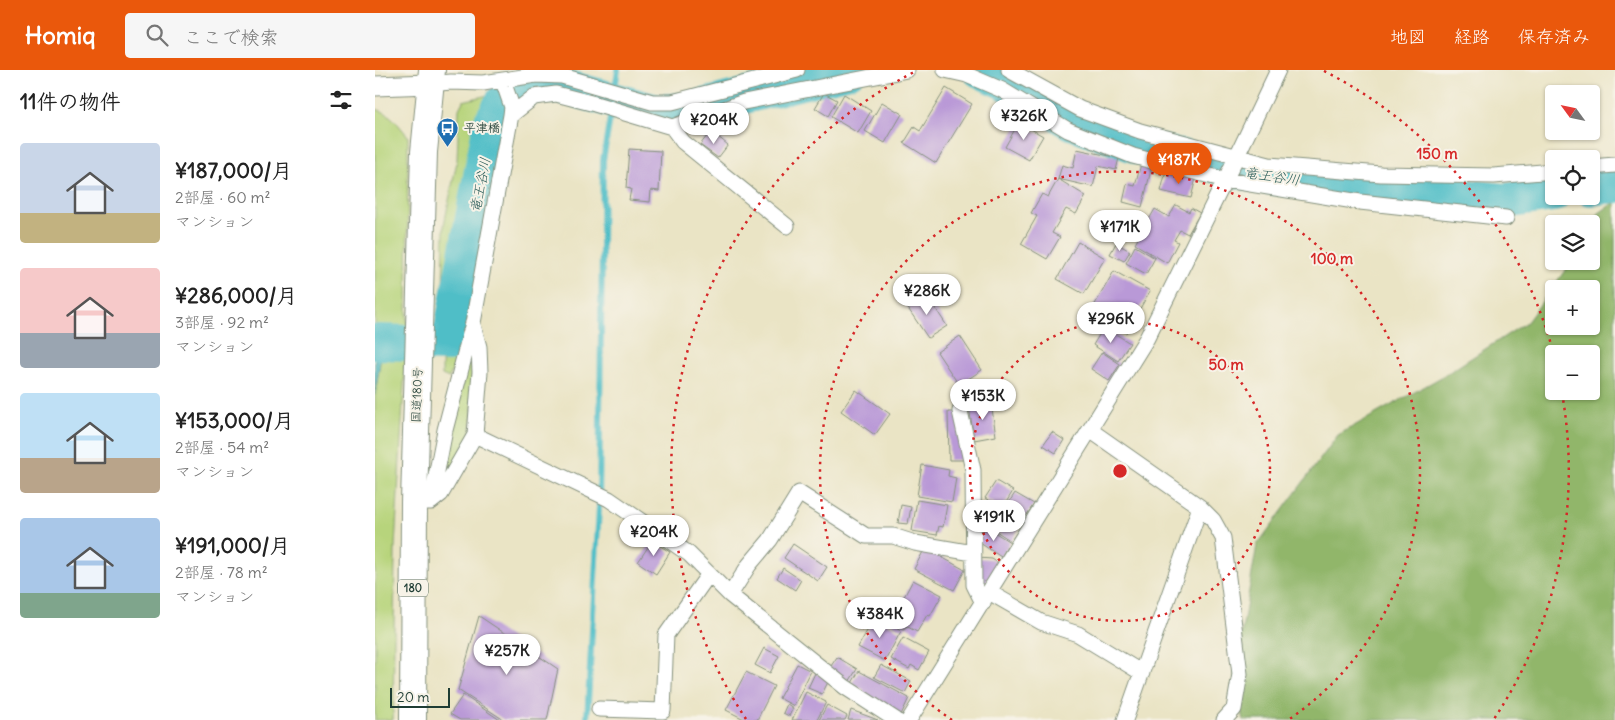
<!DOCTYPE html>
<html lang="ja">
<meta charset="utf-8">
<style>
body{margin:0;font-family:Delius,"Klee One",sans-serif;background:#f6f6f6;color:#222;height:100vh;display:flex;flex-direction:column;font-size:19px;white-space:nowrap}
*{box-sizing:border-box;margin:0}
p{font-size:16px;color:#767676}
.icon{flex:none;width:28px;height:28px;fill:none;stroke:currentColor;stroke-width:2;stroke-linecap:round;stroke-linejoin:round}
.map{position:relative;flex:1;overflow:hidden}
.panel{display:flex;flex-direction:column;background:#fff;width:375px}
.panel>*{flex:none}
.needle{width:32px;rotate:303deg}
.tools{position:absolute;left:1170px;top:15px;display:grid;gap:10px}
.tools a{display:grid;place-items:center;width:55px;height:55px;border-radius:5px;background:#fff;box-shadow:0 1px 4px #0004;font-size:25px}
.scale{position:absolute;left:15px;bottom:12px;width:60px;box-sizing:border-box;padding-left:5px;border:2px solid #1f3d34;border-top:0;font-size:14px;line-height:18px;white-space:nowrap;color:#1f3d34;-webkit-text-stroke:4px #f7f3e8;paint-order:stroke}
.price{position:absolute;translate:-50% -42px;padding:0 11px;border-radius:18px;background:#fff;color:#222;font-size:16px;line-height:32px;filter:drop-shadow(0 1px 2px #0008)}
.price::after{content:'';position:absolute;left:50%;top:30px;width:15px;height:11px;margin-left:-8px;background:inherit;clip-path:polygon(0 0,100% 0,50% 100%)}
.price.current{background:#ea580c;color:#fff}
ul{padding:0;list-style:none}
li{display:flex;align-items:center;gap:15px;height:125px;padding:0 20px}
li span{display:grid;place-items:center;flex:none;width:140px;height:100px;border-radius:5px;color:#555}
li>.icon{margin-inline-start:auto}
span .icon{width:60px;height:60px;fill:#fffc;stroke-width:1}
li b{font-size:21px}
h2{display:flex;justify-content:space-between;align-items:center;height:60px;padding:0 20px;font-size:21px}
header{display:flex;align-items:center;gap:30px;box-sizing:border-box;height:70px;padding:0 25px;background:#ea580c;color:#fff}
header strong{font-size:24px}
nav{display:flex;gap:28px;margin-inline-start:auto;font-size:18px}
.search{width:350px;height:45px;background:#f6f6f6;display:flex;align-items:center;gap:12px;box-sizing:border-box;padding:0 18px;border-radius:5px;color:#767676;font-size:19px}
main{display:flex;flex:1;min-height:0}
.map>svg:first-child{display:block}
</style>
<header>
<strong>Homiq</strong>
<div class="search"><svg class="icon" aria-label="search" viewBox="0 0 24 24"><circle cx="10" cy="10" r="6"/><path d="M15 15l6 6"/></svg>ここで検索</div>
<nav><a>地図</a><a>経路</a><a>保存済み</a></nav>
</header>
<main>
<section class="panel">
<h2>11件の物件<svg class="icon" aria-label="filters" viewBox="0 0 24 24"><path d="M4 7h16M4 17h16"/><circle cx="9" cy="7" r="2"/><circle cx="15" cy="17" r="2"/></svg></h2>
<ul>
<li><span style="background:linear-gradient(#c9d6e8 70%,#c2b280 0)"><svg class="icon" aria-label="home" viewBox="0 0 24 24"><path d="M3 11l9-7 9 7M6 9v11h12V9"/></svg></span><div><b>¥187,000/月</b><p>2部屋 · 60 m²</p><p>マンション</p></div></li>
<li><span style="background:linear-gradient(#f6c9c9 65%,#9aa5b1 0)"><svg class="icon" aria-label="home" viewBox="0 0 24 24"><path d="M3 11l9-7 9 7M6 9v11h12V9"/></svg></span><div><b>¥286,000/月</b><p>3部屋 · 92 m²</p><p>マンション</p></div></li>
<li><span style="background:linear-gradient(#bfe0f5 65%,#b9a48a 0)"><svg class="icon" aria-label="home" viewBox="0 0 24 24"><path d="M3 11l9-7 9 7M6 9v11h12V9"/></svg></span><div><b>¥153,000/月</b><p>2部屋 · 54 m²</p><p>マンション</p></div></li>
<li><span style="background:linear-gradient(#a9c7e8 75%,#7fa58c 0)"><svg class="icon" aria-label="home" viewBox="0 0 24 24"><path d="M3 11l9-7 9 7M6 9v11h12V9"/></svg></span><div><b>¥191,000/月</b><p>2部屋 · 78 m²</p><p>マンション</p></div></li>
</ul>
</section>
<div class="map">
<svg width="1240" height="650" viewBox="0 0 1240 650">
<rect width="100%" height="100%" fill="#f7f3e8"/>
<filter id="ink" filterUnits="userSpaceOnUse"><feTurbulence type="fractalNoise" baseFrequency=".02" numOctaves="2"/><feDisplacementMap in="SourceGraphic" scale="10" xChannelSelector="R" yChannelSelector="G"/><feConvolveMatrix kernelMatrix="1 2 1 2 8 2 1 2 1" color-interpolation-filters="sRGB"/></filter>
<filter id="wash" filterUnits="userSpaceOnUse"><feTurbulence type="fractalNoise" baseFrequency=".0096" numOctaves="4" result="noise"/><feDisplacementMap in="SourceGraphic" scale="20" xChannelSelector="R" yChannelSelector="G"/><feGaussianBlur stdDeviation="1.12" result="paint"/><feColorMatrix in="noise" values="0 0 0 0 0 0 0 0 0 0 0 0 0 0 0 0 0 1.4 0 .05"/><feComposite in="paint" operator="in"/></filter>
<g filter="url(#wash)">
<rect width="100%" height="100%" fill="#eae4c5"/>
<path fill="#b7d47b" stroke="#6b8858" d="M126,22L131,38L95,253L74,308L67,305L69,155L82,91L84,39L88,31Z
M0,39C16,42 23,55 33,66L32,264L0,260Z
M95,277L98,319L96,364L64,421Z
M7,278L31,279L20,476L18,650H0V325Z"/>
<path fill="#91b66b" stroke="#587a50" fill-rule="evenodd" d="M1240,132V650H868L859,606L882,475L963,365L1070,305L1152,252L1197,191H1216V157L1224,143ZM1179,219H1216V256H1179ZM1179,284H1216V321H1179Z"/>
<path fill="#50bec7" stroke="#387e7e" d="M0,260L32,264L31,279H7L0,325Z"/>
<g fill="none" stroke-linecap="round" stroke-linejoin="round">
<path stroke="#50bec7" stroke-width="6" d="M212,650L224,437L228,90L243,0"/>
<path stroke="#50bec7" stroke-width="36" d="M605,0L632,13L697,52L765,77L885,106L1129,131L1179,124
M1216,118L1240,115
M0,272L74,274L116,53L129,30L160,15L190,17L282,42L313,40L474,0"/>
</g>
<g id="blocks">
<path fill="#b999d7" d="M571,18L597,34L561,93L529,73L539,57L545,61Z
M449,23L462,30L453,46L440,38Z
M469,24L496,41L483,63L456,47Z
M507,32L527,44L510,73L490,61Z
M644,52L668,66L654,90L630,77Z
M336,61L353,75L343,88L325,75Z
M254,79L286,81L284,121L276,120L275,132L254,130L256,119L251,118Z
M702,79L744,88L741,100L723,96L718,117L683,109L687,95L698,98Z
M766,94L777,96L767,137L748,132L752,114L760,116Z
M791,101L821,108L816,128L786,121Z
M683,109L711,126L701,144L691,139L677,163L685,167L672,189L646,174L662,146L656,143L667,124L673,127Z
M801,135L814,142L816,138L825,143L813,164L805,160L799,170L803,172L792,193L760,174L780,139L794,147Z
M703,172L730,188L709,224L682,209Z
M741,173L755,181L749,191L735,184Z
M760,176L780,188L771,204L751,193Z
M739,201L775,221L751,263L715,243Z
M551,224L572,256L553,268L532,237Z
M729,257L755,273L743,291L718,275Z
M585,266L607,300L584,315L562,282Z
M727,282L745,294L734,311L716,299Z
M481,320L515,344L500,365L466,341Z
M616,332L621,366L599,370L594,336Z
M573,342H582L588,390H574Z
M677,362L689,370L681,383L668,375Z
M547,395L574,400L573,406L581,408L577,432L542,426Z
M621,411L638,421L627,439L610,428Z
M640,423L659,434L647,452L629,440Z
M542,430L572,435L568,457L564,456L562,465L537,461Z
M613,432L647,454L636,471L606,451L609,446L605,444Z
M526,435L536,437L533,454L523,453Z
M611,457L635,472L626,487L602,471Z
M277,471L295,482L281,504L263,492Z
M418,474L452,497L443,511L409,488Z
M550,478L590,500L579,520L539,499Z
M603,488L617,489L623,493L611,513L604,508Z
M408,498L426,510L420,520L402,508Z
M538,510L567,525L555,546L552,545L542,562L531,556L529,560L504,547L513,530L524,536Z
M104,546L183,599L172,650H129L83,620Z
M500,547L526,561L510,591L483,577Z
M528,568L554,582L544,600L536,595L534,599L516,589Z
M389,578L404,586L395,603L380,595Z
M462,587L482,599L474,612L454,599Z
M422,594L436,601L419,636L404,628Z
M506,595L536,611L530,623L499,607Z
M484,601L534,628L525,647L486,626L489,620L477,613Z
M371,602L399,616L382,650H371L351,640Z
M440,603L454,610L447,624L433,618Z
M431,622L451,632L442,650H417Z
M88,625L125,650H85L75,644Z
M412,634L418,638L414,646L408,643Z
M452,635L472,646L470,650H444Z
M476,640L503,650H473Z"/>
</g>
</g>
<g filter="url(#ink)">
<use href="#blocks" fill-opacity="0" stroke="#84907c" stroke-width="1"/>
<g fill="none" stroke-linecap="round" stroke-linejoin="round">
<defs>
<path id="minor" d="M570,0L592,5L627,20L693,60L758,86L851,110L985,132L1131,148
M634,0L705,39L765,61L894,95L1006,104L1119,106L1179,101
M55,14L76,12L108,13L161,5L187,6L277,32H297L422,0
M136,45L159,27L181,24L220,34L297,57L369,32L532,0
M297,57L308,72L412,156
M1216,97L1240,95
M585,341L598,400L599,515L608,533
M715,360L825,437L838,450L848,468L865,604L859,639L849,650
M100,365L234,429L314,484L355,525L470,617L521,650
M39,432H56L70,360L98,253L136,45L137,37L128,11
M56,432L66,424L100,365L105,302L104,277L98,255
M614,522L666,552L703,564L767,603
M355,525L374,495L395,470L424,423L491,466H518L540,473L598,483
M224,639L288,641L291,565L334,504
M534,650L772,268L859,92L903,0
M750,650L825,437"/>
<path id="tertiary" d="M0,16L55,14"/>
<path id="trunk" d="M38,650L39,432L49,82L57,0"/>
</defs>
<use href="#minor" stroke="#84907c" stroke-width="17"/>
<use href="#tertiary" stroke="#84907c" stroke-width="21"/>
<use href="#trunk" stroke="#84907c" stroke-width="28"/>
<use href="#minor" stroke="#fff" stroke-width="15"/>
<use href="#tertiary" stroke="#fff" stroke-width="19"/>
<use href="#trunk" stroke="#fff" stroke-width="26"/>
</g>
</g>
<g fill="none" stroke="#d62828" stroke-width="2.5" stroke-dasharray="2.5 5">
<circle cx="745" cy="401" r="150"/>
<path d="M577 650A300 300 0 1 1 913 650"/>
<path d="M371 649A449 449 0 0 1 541 1M949 1A449 449 0 0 1 1179 285M1187 323A449 449 0 0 1 1119 649"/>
</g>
<defs>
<symbol id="bus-pin" viewBox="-11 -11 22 30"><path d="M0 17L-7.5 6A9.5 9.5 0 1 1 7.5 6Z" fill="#1f6fb2" stroke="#f7f3e8"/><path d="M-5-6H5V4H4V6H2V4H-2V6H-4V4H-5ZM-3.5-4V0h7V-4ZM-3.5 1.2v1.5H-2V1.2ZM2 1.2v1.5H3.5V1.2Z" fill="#fff"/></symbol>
</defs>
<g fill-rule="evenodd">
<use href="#bus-pin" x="60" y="46" width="25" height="34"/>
</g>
<g text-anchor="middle" stroke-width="4" stroke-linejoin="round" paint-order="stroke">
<rect fill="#f7f3e8" stroke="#60746a" stroke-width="1" x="23" y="509.5" width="30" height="17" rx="4"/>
<g font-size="11" font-weight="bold" fill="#1f3d34">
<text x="38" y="522">180</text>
</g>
<g font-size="12" font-weight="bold" fill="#1f3d34" stroke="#f7f3e8" text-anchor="start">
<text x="89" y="62">平津橋</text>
</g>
<g font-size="12" fill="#1f3d34" stroke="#f7f3e8">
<text transform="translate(42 325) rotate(-88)" y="4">国道180号</text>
</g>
<g font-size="14" font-style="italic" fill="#2b5d59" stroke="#f7f3e8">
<text transform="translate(897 106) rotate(8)" y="5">竜王谷川</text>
<text transform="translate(105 115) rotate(-79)" y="5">竜王谷川</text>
</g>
</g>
<circle cx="745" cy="401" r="8" fill="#d62828" stroke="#f7f3e8" stroke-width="2.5"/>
<g font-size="15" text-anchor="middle" font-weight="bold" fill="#d62828" stroke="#f7f3e8" stroke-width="4" stroke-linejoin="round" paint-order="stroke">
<text x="1062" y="89">150 m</text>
<text x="957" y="194">100 m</text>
<text x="851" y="300">50 m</text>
</g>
</svg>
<div class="tools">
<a><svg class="needle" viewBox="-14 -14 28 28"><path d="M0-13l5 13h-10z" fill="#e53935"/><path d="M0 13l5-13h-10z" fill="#767676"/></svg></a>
<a><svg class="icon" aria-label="locate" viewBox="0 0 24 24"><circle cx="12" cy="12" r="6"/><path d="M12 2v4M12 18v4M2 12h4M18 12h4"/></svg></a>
<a><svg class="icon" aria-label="layers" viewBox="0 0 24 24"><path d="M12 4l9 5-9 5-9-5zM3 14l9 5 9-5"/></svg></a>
<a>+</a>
<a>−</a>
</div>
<div class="scale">20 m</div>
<b class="price" style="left:649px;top:71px">¥326K</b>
<b class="price" style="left:339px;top:75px">¥204K</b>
<b class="price current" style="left:804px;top:115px">¥187K</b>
<b class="price" style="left:745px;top:182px">¥171K</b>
<b class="price" style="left:552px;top:246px">¥286K</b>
<b class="price" style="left:736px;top:274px">¥296K</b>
<b class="price" style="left:608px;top:351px">¥153K</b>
<b class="price" style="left:619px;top:472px">¥191K</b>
<b class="price" style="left:279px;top:487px">¥204K</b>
<b class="price" style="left:505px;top:569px">¥384K</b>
<b class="price" style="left:132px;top:606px">¥257K</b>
</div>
</main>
